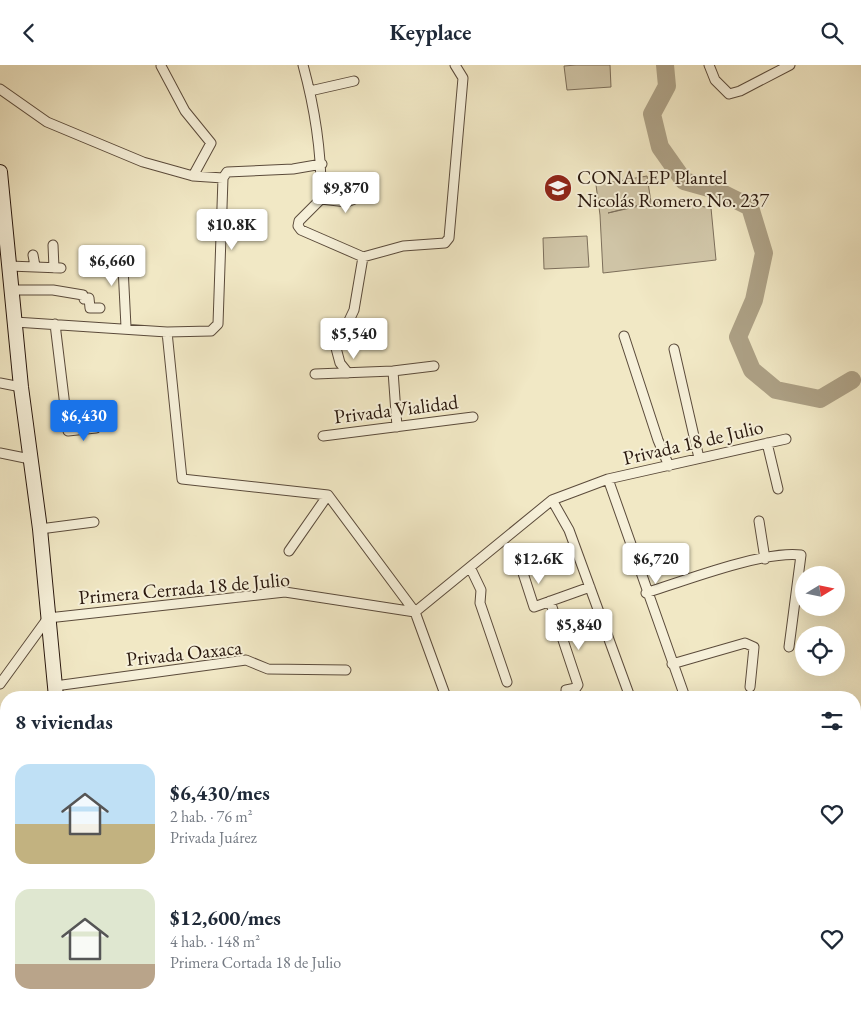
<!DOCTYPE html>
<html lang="es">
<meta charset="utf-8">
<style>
body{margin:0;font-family:"EB Garamond",serif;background:#f6f6f7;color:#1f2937;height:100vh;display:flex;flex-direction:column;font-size:19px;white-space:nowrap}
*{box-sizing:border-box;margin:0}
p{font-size:16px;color:#747a83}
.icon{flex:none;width:28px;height:28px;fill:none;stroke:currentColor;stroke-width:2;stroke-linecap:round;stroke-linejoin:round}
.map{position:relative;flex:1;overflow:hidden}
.drawer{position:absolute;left:0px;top:626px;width:861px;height:321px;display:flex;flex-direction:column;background:#fff;border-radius:20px 20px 0 0;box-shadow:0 5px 20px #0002}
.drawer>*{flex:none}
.needle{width:32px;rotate:80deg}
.buttons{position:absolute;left:795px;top:501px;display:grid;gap:10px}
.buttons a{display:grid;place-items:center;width:50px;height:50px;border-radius:50%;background:#fff;box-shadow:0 5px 20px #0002;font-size:25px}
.price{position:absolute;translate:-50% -42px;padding:0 11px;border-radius:5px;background:#fff;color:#222;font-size:16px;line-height:32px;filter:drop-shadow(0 1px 2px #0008)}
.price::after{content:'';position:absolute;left:50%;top:30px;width:15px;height:11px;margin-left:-8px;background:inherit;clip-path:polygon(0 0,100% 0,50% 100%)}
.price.active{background:#1a73e8;color:#fff}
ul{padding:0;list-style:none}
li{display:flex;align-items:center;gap:15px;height:125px;padding:0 15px}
li span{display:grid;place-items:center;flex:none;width:140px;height:100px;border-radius:15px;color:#555}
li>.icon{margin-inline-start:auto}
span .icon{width:60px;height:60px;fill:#fffc;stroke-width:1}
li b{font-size:21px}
h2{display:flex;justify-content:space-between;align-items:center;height:60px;padding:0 15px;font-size:21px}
header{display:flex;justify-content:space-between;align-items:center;height:65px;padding:0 15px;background:#fff;font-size:22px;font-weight:700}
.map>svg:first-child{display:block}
</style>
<header><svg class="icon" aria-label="back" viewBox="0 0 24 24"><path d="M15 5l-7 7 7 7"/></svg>Keyplace<svg class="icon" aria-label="search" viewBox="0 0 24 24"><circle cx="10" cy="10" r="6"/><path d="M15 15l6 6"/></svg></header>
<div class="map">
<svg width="861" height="947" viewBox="0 0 861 947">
<rect width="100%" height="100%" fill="#f1e8c5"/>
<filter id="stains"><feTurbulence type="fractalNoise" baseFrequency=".004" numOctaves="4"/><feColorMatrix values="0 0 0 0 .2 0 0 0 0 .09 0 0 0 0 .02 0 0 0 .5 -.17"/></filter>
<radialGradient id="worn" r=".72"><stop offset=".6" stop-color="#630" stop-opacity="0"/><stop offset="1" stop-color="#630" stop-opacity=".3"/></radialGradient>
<path fill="#cfc4a6" stroke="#7c6e5a" d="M576,0H610L611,22L567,25L564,1Z
M647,111L651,137L608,148L666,135L711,143L716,195L603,208L600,150L596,120Z
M587,171L589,202L544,204L543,173Z"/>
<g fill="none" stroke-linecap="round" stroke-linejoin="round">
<path stroke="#ada186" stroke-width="18" d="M665,0L667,21L652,49L660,82L684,116L716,125L750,142L764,188L754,235L738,272L752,305L776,325L820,334L852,315"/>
<defs>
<path id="minor" d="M303,0C315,44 322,88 321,134L299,156L298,161L301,165L363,192L403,181L445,178L449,173L463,13L455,0
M709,0L715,15L729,29L740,26L790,0
M161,1L185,46L211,78L193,111
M0,24L47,57L143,97L193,111L223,113L227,107L293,104L322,99
M310,26L354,16
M321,134L347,137L367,129
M53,180L54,203
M33,190L35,201
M9,201L61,203
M12,225H53L83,230L84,234L89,233L90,243H100
M15,257L167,267L211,266L218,259L223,113
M55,259L68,366L96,363
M126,262L123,202L131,194
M167,267L182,414L328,430L415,547L446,632
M624,271L658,375L669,401
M674,284L699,393
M393,306L397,362
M348,308L340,298L336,283L354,245L363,192
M315,309L393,306L434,301
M0,318L21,322
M323,371L473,352
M767,378L778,424
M0,388L30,394
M608,414L685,632
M552,435L569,465L630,632
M759,456L765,494
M40,464L94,457
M289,486L328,430
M470,502L481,525L480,538L507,617
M522,505L534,542L590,522
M646,528C683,516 765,485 801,490L789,582
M550,536L578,620L576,623L566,625V632
M672,599L745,578L754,582L750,622
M0,619L48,553L285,527L415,547L552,435L608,414L786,374
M55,621L246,595L268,604L346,605
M855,694L861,693
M0,747L6,788
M0,821H6
M855,897L861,898
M455,941V943"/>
<path id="tertiary" d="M0,888H6
M38,947L47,941"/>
<path id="secondary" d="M0,107L21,322L40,464L56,632
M91,941V947"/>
</defs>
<use href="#minor" stroke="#5b4b3b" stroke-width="11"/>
<use href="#tertiary" stroke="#5b4b3b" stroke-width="14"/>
<use href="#secondary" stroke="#29170d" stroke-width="16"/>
<use href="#minor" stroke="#f6f0d9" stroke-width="9"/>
<use href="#tertiary" stroke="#f6f0d9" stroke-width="11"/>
<use href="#secondary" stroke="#f6f0d9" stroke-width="14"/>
</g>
<defs>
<symbol id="school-disc" viewBox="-11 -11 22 22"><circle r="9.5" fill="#8f2418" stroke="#f6f0d9"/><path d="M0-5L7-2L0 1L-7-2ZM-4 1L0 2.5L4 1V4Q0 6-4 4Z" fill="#fff"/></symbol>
</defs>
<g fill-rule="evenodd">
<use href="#school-disc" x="542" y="107" width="32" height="32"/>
</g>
<g text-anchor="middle" stroke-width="4" stroke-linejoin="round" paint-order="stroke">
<g font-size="20" fill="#29170d" stroke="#f6f0d9" text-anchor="start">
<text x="577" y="119">CONALEP Plantel<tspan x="577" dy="23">Nicolás Romero No. 237</tspan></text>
</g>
<g font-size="20" fill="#29170d" stroke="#f6f0d9">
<text transform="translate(396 344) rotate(-7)" y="7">Privada Vialidad</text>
<text transform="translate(693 377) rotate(-13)" y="7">Privada 18 de Julio</text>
<text transform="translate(184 523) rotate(-5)" y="7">Primera Cerrada 18 de Julio</text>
<text transform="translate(184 588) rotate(-6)" y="7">Privada Oaxaca</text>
</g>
</g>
<rect width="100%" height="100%" filter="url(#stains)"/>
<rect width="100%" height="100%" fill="url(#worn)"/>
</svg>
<div class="buttons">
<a><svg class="needle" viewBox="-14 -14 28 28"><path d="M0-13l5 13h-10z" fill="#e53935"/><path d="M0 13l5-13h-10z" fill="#747a83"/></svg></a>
<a><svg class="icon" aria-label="locate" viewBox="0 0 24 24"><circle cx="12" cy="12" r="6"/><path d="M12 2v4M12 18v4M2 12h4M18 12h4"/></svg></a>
</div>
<b class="price" style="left:346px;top:149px">$9,870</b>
<b class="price" style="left:232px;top:186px">$10.8K</b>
<b class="price" style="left:112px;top:222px">$6,660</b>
<b class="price" style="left:354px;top:295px">$5,540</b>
<b class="price active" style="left:84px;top:377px">$6,430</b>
<b class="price" style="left:539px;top:520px">$12.6K</b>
<b class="price" style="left:656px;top:520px">$6,720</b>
<b class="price" style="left:579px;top:586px">$5,840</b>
<section class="drawer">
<h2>8 viviendas<svg class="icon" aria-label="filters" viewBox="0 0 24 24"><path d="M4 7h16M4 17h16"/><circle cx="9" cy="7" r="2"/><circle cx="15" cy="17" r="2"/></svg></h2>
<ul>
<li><span style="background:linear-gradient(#bfe0f5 60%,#c2b280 0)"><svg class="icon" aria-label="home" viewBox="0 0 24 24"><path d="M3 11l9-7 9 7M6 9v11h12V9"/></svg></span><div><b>$6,430/mes</b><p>2 hab. · 76 m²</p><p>Privada Juárez</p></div><svg class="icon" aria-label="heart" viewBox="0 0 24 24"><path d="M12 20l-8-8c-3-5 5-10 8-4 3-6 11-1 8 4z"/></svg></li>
<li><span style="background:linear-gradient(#dfe7d0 75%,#b9a48a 0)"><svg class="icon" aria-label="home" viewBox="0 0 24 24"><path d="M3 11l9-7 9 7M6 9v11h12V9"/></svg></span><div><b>$12,600/mes</b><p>4 hab. · 148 m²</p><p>Primera Cortada 18 de Julio</p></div><svg class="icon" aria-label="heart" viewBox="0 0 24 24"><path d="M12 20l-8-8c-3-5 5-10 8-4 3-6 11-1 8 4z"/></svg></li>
</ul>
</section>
</div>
